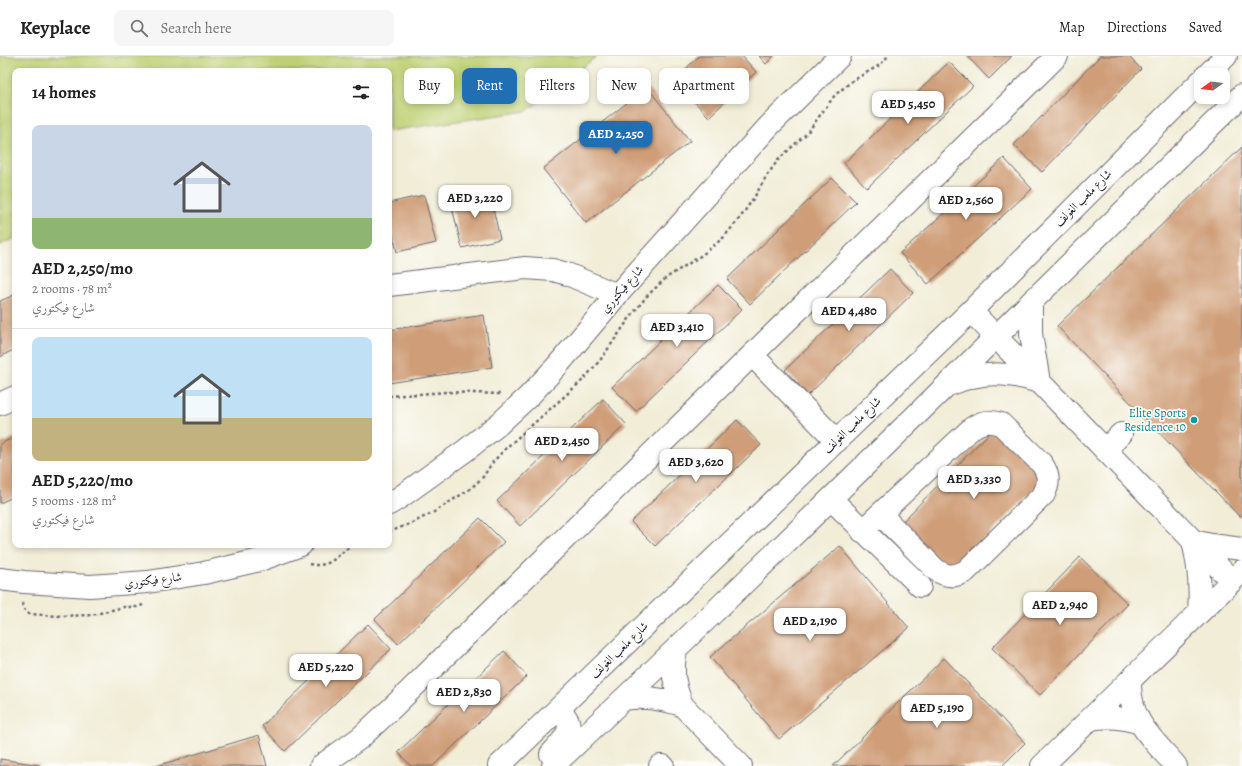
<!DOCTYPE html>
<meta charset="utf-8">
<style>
body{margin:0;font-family:Alegreya,Amiri,serif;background:#f6f6f6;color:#222;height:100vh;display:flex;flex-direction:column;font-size:15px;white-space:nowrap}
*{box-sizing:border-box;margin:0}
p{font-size:13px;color:#767676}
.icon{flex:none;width:22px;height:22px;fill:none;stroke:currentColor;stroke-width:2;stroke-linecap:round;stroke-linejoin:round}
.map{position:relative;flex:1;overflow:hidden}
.details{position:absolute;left:12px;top:12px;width:380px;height:480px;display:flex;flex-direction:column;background:#fff;border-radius:8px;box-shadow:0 2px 6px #0003}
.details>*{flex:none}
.hud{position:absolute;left:404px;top:12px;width:380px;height:36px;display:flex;gap:8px}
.needle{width:26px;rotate:255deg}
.fabs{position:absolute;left:1194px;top:12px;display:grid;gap:8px}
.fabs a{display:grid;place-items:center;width:36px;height:36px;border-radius:8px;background:#fff;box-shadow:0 2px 6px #0003;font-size:20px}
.price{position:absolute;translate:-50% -34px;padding:0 9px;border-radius:8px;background:#fff;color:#222;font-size:13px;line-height:26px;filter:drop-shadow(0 1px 2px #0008)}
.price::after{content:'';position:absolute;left:50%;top:24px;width:12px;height:9px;margin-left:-6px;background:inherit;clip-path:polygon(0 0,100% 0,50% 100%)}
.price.active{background:#1f6fb2;color:#fff}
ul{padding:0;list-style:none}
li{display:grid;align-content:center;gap:8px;height:212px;padding:0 20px}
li+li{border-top:1px solid #e0e0e0}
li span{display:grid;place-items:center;height:124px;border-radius:8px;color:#555}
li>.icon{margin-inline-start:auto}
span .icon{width:72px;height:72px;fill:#fffc;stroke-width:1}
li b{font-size:17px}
h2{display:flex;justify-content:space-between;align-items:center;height:48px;padding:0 20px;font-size:17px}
.pill{padding:0 14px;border-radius:8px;background:#fff;box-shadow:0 2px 6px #0003;font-size:14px;line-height:36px}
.pill.active{background:#1f6fb2;color:#fff}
header{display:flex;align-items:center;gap:24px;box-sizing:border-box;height:56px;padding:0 20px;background:#fff;border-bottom:1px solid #e0e0e0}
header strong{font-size:19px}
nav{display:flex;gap:22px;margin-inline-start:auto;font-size:14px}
.search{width:280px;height:36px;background:#f6f6f6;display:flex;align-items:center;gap:10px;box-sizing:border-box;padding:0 14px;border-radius:8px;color:#767676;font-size:15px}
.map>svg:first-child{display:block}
</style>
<header>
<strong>Keyplace</strong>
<div class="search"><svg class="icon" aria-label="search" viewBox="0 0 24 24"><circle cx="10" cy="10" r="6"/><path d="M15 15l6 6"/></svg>Search here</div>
<nav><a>Map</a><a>Directions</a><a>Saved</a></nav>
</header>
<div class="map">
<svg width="1242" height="710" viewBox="0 0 1242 710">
<rect width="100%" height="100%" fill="#fdfcf7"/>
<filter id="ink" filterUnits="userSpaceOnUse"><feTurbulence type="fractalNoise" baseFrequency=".025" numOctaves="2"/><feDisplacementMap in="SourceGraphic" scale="8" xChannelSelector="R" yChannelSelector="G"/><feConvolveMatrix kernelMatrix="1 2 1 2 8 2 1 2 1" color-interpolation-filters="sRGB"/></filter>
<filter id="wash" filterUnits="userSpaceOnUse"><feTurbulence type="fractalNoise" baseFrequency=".012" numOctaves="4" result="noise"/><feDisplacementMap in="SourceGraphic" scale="16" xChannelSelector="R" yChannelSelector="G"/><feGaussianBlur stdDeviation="0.9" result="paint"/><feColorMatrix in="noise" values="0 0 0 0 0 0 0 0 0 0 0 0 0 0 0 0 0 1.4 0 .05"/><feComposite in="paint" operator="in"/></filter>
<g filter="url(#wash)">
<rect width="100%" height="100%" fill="#f1edd7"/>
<path fill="#bed073" stroke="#707957" d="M0,0H597L527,55L389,75V15H15V182L0,189Z"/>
<g id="blocks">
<path fill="#cf9e78" d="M699,0H742L756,16L709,61L674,24Z
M759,0H774L766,8Z
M967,0H1012L989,23Z
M1100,0H1128L1141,13L1042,116L1014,89Z
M949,6L973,30L867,132L844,107Z
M647,31L690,85L586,167L543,113Z
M1242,91V459L1240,461L1057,270Z
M1004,102L1032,133L928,228L900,197Z
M832,122L856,146L750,248L727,223Z
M489,134L500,183L462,192L450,143Z
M424,139L436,187L397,196L389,162V147Z
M890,213L913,237L808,339L785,314Z
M718,229L742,253L636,355L612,331Z
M14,239L15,242V293L0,301V245Z
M484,259L492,311L389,327V274Z
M603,343L626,368L520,470L497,445Z
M737,364L761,389L655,490L631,466Z
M996,370L1047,420L952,517L901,467Z
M15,381V440L0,447V388Z
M480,462L504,486L398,588L375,563Z
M840,490L909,572L779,683L710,601Z
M1080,501L1128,548L1040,639L992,592Z
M368,568L391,593L285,695L262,670Z
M504,595L527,620L433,710H411L398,696Z
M944,602L1025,687L1002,710H833Z
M259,679L267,710H156Z
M0,703L40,709V710H0Z"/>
</g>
</g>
<g filter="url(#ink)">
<use href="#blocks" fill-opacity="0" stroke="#6a6972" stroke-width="1"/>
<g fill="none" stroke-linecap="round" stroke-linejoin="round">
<defs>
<path id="minor" d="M1207,19L1226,0
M389,229L525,212L553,214L567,218L617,239
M1031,246V278L1039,326
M971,255L1232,525
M752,299L837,385
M951,328C982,315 1008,316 1039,326
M0,348L15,341
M1105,394L1121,378
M831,443L920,530
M389,448L399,442L466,394L499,368L529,340L557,310L617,239L769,70L840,0
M862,475L972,372C982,365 990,364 1001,368L1041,407C1049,417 1050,426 1044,438L966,515C955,521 947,521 936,514L880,458
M0,523L24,526L90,530L148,526L204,517L260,504L301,489
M1199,556C1201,531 1199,509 1193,485L1211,489L1242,493
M676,593L674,607V621L677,635L682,649L741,710
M1130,624C1129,665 1151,681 1176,710
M624,643C645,640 662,643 682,649
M1091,663C1108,660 1123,661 1140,667
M551,698C565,683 579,670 558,653
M321,710L360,682L393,651L1057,0
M499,710L971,255L1201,25
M553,710C786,490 1013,263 1242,39
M660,710H663
M1042,710L1242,515"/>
</defs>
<use href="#minor" stroke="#6a6972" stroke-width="24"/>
<path stroke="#6a6972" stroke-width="2.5" stroke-dasharray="3 3" stroke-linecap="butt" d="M389,340L447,336L500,338
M389,476L412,467L434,456L470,433L483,421L492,407L506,392L584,323L601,303L631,260L647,240L666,222L702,199L723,182L740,162L755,140L766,121L778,104L807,77L835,39L852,25L880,9L888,0
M309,508C330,513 337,499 352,489
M22,547C23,553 25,555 29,558L60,560L92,559L124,551H137L143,549"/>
<use href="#minor" stroke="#fff" stroke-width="22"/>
</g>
</g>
<circle fill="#0f9aa8" stroke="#fdfcf7" stroke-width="1.5" cx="1194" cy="364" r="4"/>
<g text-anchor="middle" stroke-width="3.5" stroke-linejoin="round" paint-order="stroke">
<g font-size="12" fill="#22223b" stroke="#fdfcf7">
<text transform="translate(1083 142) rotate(-45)" y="4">شارع ملعب الغولف</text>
<text transform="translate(622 233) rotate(-49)" y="4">شارع فيكتوري</text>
<text transform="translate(852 369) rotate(-44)" y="4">شارع ملعب الغولف</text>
<text transform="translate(153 524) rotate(-7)" y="4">شارع فيكتوري</text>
<text transform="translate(619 594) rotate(-44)" y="4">شارع ملعب الغولف</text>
</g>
<g font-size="12" fill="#0d838f" stroke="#fdfcf7" text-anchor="end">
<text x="1186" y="361">Elite Sports<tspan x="1186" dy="14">Residence 10</tspan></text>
</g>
</g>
</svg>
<div class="fabs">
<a><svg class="needle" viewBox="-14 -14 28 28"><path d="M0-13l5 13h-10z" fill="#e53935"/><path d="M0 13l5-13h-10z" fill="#767676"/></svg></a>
</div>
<b class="price" style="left:908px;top:69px">AED 5,450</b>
<b class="price active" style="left:616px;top:99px">AED 2,250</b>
<b class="price" style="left:475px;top:163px">AED 3,220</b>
<b class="price" style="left:966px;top:165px">AED 2,560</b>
<b class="price" style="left:849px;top:276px">AED 4,480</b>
<b class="price" style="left:677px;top:292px">AED 3,410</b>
<b class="price" style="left:562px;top:406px">AED 2,450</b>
<b class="price" style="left:696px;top:427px">AED 3,620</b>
<b class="price" style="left:974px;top:444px">AED 3,330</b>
<b class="price" style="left:1060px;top:570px">AED 2,940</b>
<b class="price" style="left:810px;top:586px">AED 2,190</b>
<b class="price" style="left:326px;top:632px">AED 5,220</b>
<b class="price" style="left:464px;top:657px">AED 2,830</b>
<b class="price" style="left:937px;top:673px">AED 5,190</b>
<div class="hud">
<a class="pill">Buy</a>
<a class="pill active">Rent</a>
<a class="pill">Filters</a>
<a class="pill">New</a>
<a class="pill">Apartment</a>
</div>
<section class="details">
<h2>14 homes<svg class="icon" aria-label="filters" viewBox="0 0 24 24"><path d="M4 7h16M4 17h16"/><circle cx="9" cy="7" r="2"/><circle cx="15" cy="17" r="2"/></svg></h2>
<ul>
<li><span style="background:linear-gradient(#c9d6e8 75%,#8fb573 0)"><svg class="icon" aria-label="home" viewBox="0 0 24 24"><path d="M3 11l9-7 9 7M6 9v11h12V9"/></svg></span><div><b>AED 2,250/mo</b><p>2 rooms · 78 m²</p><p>شارع فيكتوري</p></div></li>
<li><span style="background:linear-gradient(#bfe0f5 65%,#c2b280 0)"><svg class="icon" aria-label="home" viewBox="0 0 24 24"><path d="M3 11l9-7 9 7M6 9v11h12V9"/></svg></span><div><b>AED 5,220/mo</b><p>5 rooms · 128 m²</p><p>شارع فيكتوري</p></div></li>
</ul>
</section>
</div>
